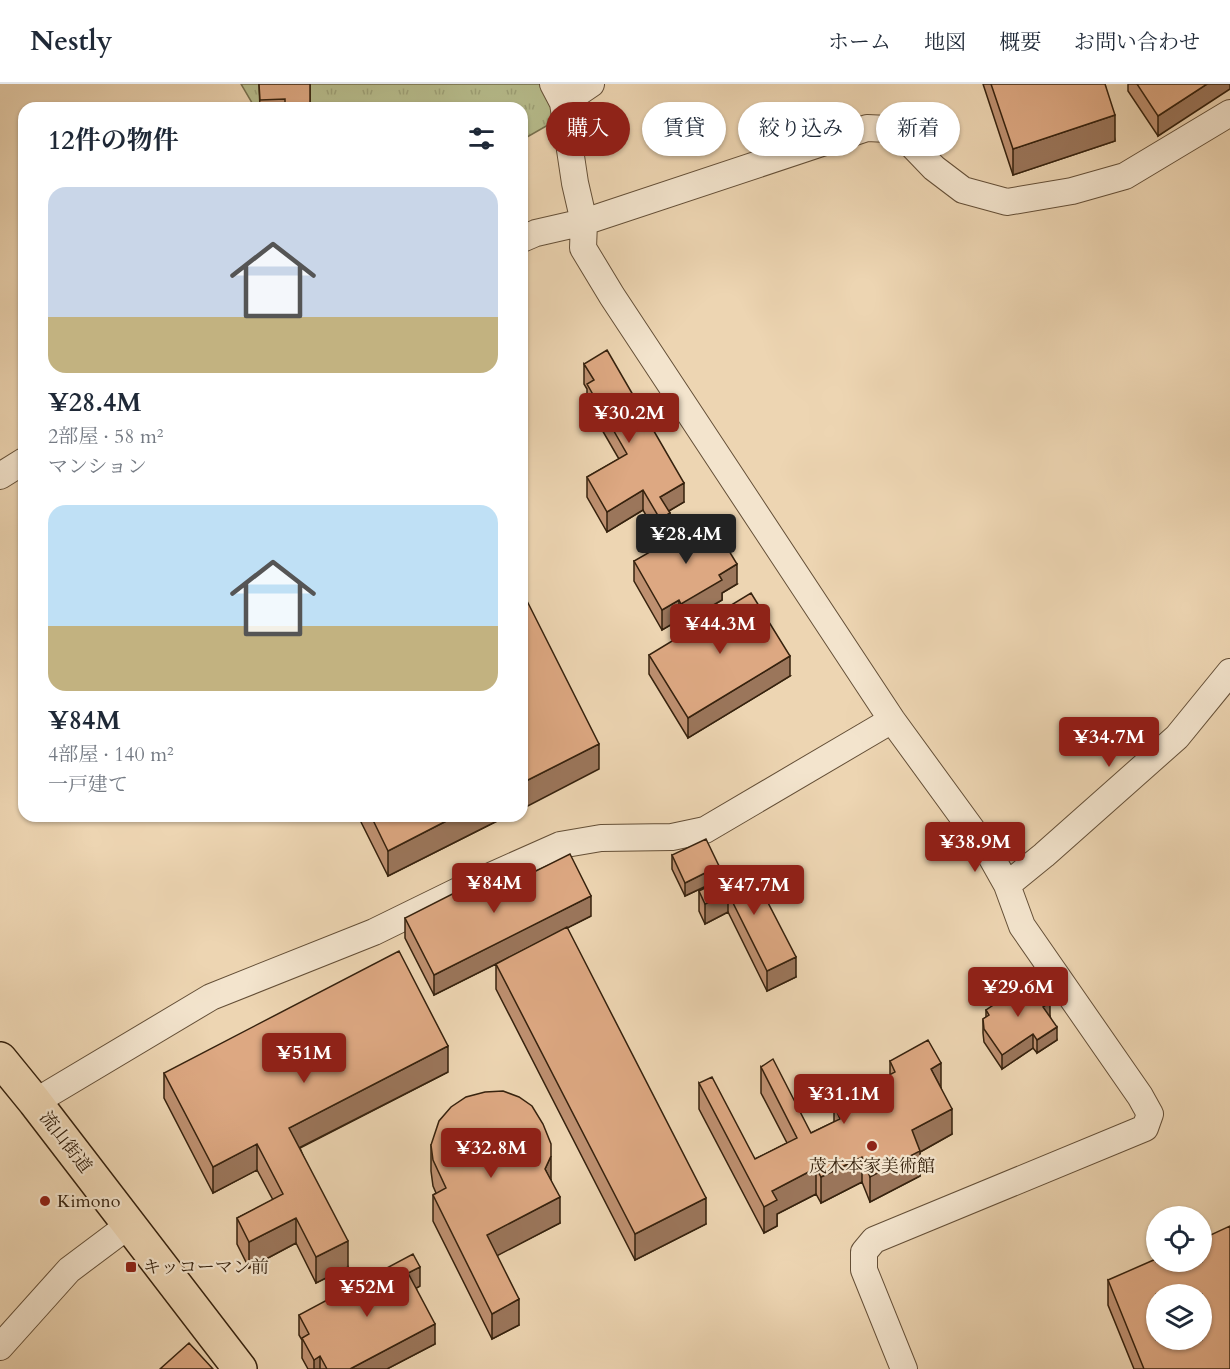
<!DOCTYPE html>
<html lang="ja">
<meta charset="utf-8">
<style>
body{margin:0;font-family:Cardo,"Noto Serif JP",serif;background:#f6f6f7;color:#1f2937;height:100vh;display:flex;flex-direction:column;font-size:22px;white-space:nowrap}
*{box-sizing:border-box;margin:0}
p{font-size:20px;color:#747a83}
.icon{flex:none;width:33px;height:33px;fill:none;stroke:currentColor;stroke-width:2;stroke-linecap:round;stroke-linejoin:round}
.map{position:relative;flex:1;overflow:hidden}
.details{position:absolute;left:18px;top:18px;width:510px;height:720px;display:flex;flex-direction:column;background:#fff;border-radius:18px;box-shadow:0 2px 4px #0004}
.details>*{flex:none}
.hud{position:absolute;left:546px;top:18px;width:570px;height:54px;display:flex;gap:12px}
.controls{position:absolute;left:1146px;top:1122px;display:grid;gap:12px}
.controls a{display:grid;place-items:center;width:66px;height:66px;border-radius:50%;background:#fff;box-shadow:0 2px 4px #0004;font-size:30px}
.price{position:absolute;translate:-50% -51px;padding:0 14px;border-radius:6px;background:#8f2418;color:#fff;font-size:20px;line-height:39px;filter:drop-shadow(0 2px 3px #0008)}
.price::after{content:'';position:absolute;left:50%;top:36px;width:18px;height:14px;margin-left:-9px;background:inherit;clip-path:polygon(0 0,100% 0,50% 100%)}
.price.selected{background:#222;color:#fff}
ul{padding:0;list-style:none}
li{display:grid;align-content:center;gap:12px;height:318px;padding:0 30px}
li span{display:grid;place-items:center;height:186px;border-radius:18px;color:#555}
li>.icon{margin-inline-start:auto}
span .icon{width:108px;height:108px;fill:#fffc;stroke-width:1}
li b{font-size:26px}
h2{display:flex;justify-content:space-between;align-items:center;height:72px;padding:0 30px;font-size:26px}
.tag{padding:0 21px;border-radius:27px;background:#fff;box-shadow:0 2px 4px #0004;font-size:21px;line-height:54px}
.tag.selected{background:#8f2418;color:#fff}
header{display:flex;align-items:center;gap:36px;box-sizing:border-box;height:84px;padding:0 30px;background:#fff;border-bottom:2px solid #e0e1e3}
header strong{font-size:28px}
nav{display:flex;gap:33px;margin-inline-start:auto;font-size:21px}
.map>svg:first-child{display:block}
</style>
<header>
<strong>Nestly</strong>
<nav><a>ホーム</a><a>地図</a><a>概要</a><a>お問い合わせ</a></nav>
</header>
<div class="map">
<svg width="1230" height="1285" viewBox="0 0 1230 1285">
<defs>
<pattern id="park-tufts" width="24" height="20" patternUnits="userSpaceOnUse" patternTransform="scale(1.5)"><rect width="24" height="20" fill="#b7bd8d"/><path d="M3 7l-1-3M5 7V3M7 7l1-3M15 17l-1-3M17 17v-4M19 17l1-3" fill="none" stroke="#9ea278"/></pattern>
</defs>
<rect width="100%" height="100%" fill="#edd5b2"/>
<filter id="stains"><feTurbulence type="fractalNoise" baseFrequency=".00333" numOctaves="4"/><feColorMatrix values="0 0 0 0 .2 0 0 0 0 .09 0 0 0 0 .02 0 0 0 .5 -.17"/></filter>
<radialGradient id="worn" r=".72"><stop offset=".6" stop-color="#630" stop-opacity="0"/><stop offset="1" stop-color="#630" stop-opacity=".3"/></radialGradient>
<path fill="url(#park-tufts)" stroke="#76704e" stroke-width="1.5" d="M241,0H541L552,20L555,37L522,56V24H255Z"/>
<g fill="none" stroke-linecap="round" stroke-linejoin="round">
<defs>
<path id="minor" d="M553,0L563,19L575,99L584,138L583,164L612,212L892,636L989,769L1007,801L1022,842L1140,1012L1150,1030L1145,1044L874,1156L864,1168V1186L904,1285
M563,19L591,0
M522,155L536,149L584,138L867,44L888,45L910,59L934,84L963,106L1007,118L1072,107L1125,92L1230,29
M0,392L24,377
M1007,801L1044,771L1177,653L1230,588
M35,1018L211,913L374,848L468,802L560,761L601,754L672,753L705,746L892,636
M0,1263L69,1186L129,1141"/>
<path id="major" d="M0,975L35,1018L240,1285"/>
</defs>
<use href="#minor" stroke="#644f37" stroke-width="28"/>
<use href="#major" stroke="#36220e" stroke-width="36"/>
<use href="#minor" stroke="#f3e4cd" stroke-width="26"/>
<use href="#major" stroke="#edd5b2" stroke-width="33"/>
</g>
<path fill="#be9070" stroke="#36220e" stroke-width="1.5" d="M259,0H310V24H260Z
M983,0H1105L1115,57L1013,91Z
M1128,0H1230L1158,52L1128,7Z
M584,280L684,418L669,427L670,449L660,455L643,426L607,448L587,413V393L619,375L587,320V305L584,300Z
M634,477L737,500L722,509V516L681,540L679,536L662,546L634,497Z
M649,571L790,592L688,654L649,590Z
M358,732H507L388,792Z
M672,771L719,796L685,812L672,785Z
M749,782L796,893L767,907L728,828L705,840L699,827V807Z
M591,832L567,844L706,1140L635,1176L496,905V880L434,911L405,854V834Z
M986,926L1050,932L1057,956L1037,969L1033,964L1002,985L984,958L983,949V935L986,933Z
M890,977L941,1004L952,1050L920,1068V1092L870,1118L862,1098L821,1119L816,1110L777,1130V1142L764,1149L699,1025V999L755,1075L787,1059L761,1009V983L811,1049L834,1038V1021L890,991Z
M448,988L300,1064L348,1183L316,1199L296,1159L249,1184L237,1160V1134L273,1116L257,1086L213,1109L164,1014V989Z
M431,1061L551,1096L560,1139L497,1171L519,1241L492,1255L433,1137V1111L436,1109L433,1102L431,1087Z
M1108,1196L1230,1285H1134L1108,1221Z
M420,1202L416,1204L435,1260L387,1285H308L302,1274V1256L299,1251V1231Z"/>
<path fill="#9b765b" stroke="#36220e" stroke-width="1.5" d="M1207,0H1230V5L1158,52V32Z
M1115,31V57L1013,91V65Z
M684,399V418L660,432V413Z
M643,406V426L607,448V428Z
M670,429V449L660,455V435Z
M737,480V500L722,509V516L681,540V520L719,491Z
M679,516V536L662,546V526Z
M790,572V592L688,654V634Z
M599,660V685L522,725V699Z
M456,732H507L388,792V767Z
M719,782V796L685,812V799Z
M728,809V828L705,840V820Z
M591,812V832L434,911V891Z
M796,873V893L767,907V887Z
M1050,918V932L1043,936V923Z
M1057,943V956L1037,969V956Z
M1033,950V964L1002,985V971Z
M448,962V988L289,1069V1044Z
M941,979V1004L931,985Z
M952,1025V1050L920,1068V1092L870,1118V1093L912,1046Z
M257,1060V1086L213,1109V1083Z
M551,1072V1098L545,1085Z
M862,1073V1098L821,1119V1093Z
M816,1084V1110L777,1130V1142L764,1149V1123L772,1107Z
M560,1113V1139L487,1177V1151Z
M706,1114V1140L635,1176V1150Z
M296,1134V1159L249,1184V1158Z
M348,1157V1183L316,1199V1173Z
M420,1183V1202L408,1209V1189Z
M519,1215V1241L492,1255V1230Z
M435,1240V1260L387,1285H350Z
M320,1272V1285H314V1276Z"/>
<path fill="#dda882" stroke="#36220e" stroke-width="1.5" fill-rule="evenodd" d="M259,0H310V24H285V15L260,16Z
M991,0H1105L1115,31L1013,65Z
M1137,0H1207L1158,32Z
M607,266L684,399L660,413L670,429L660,435L643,406L607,428L587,393L627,370L587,300L594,296L584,280Z
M709,434L737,480L719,491L722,496L681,520L679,516L662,526L634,477Z
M522,507L599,660L522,699Z
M751,509L790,572L688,634L649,571Z
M371,732H456L388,767Z
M706,755L719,782L685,799L672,771Z
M570,770L591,812L434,891L405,834L474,799L482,814Z
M749,782L796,873L767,887L728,809L705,820L699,807Z
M567,843L706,1114L635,1150L496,880Z
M399,867L448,962L289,1044L348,1157L316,1173L296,1134L249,1158L237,1134L283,1110L257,1060L213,1083L164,989Z
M1028,898L1033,905L1038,902L1050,918L1043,923L1057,943L1037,956L1033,950L1002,971L984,945L983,935L989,931L986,926Z
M928,956L941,979L931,985L952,1025L912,1046L920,1067L870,1093L862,1073L821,1093L816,1084L772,1107L777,1116L764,1123L699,999L712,993L755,1075L797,1054L761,983L773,975L811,1049L840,1035L834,1021L895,988L890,977Z
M503,1007L519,1013L532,1022L543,1040L551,1060V1072L545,1085L560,1113L487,1151L519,1215L492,1230L433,1111L446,1104L433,1076L431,1061L439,1037L451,1023L466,1013L485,1008Z
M1230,1142V1285H1144L1108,1196L1156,1175V1178H1202V1155ZM1156,1210H1202V1256H1156Z
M413,1170L420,1183L408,1189L435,1240L350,1285H327L320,1272L314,1276L302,1254L309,1250L299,1231Z
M189,1259L213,1285H160Z"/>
<g fill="#8f2418" stroke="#f3e4cd" stroke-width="2">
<circle cx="872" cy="1062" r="6"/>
<circle cx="45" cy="1117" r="6"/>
<rect x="125" y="1177" width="12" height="12" rx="3"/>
</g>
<g text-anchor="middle" stroke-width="4.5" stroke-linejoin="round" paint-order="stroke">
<g font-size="18" fill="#36220e" stroke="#f3e4cd">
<text transform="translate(66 1058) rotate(52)" y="6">流山街道</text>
</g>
<g font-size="18" fill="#36220e" stroke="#f3e4cd" text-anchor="start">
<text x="872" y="1088" text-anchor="middle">茂木本家美術館</text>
<text x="57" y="1123">Kimono</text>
<text x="143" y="1189">キッコーマン前</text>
</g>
</g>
<rect width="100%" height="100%" filter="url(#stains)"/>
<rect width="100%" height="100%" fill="url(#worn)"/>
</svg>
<div class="controls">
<a><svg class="icon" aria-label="locate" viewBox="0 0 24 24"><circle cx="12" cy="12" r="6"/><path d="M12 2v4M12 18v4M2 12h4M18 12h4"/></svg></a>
<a><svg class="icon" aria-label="layers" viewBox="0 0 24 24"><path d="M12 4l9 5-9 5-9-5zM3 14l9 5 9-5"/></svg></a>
</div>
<b class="price" style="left:629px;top:360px">¥30.2M</b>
<b class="price selected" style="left:686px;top:481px">¥28.4M</b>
<b class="price" style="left:720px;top:571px">¥44.3M</b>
<b class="price" style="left:1109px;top:684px">¥34.7M</b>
<b class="price" style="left:975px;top:789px">¥38.9M</b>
<b class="price" style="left:494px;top:830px">¥84M</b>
<b class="price" style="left:754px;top:832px">¥47.7M</b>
<b class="price" style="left:1018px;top:934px">¥29.6M</b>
<b class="price" style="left:304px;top:1000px">¥51M</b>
<b class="price" style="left:844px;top:1041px">¥31.1M</b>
<b class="price" style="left:491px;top:1095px">¥32.8M</b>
<b class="price" style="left:367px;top:1234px">¥52M</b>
<div class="hud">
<a class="tag selected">購入</a>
<a class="tag">賃貸</a>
<a class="tag">絞り込み</a>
<a class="tag">新着</a>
</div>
<section class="details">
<h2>12件の物件<svg class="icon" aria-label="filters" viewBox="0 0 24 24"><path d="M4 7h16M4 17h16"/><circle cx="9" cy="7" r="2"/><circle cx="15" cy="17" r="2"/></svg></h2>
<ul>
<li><span style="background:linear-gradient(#c9d6e8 70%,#c2b280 0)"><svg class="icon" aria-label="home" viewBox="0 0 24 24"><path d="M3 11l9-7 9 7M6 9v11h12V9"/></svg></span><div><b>¥28.4M</b><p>2部屋 · 58 m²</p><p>マンション</p></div></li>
<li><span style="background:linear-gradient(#bfe0f5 65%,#c2b280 0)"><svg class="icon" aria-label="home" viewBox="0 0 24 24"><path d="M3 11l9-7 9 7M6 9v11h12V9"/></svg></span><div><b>¥84M</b><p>4部屋 · 140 m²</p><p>一戸建て</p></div></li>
</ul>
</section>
</div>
